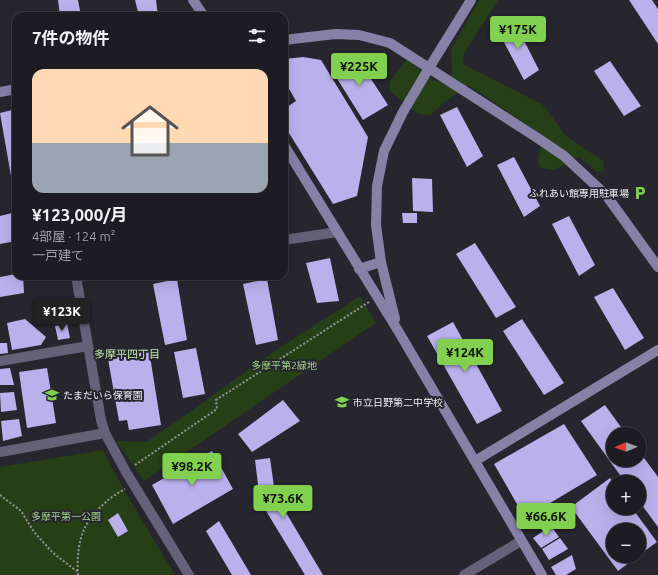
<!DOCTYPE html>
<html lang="ja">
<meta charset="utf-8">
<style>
body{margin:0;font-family:Ubuntu,"Noto Sans JP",sans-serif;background:#2a2930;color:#f1f3f6;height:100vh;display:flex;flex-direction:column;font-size:15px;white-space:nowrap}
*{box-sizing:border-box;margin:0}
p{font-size:13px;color:#a0a1a6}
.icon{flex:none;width:22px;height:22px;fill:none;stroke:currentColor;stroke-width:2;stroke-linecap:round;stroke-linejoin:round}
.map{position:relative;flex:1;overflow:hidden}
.side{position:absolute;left:12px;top:12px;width:276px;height:268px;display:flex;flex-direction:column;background:#1d1c23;border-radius:12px;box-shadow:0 4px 16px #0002,0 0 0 1px #3b3a41}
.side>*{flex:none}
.needle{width:26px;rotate:269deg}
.tools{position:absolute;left:606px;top:427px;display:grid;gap:8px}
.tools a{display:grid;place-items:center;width:40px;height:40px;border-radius:50%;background:#1d1c23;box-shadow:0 4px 16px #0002,0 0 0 1px #3b3a41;font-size:20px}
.price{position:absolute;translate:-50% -34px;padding:0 9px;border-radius:4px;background:#81d050;color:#111;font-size:13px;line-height:26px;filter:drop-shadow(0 1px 2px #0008)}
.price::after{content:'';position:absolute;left:50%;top:24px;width:12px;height:9px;margin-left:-6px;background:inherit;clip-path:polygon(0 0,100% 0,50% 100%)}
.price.selected{background:#222;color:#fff}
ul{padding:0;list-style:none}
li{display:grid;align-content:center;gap:8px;height:212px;padding:0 20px}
li span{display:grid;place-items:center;height:124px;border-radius:12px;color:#555}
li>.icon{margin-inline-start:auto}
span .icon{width:72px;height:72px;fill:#fffc;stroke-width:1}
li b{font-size:17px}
h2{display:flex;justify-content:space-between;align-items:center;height:48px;padding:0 20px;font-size:17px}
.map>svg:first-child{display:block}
</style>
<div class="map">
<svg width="658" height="575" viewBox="0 0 658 575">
<rect width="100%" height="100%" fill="#27262f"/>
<path fill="#263f16" d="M479,0H498L464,54L463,64L543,105L566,136L603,161L604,171L597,172L579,157L554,170L540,168L538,159L543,136L468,85L444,103L430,115L418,114L390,91V81L407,59L435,82L452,74L451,50Z
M360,296L376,323L144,481L116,441L146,442L183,417L273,352Z
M103,450L124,490L175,575H0V467Z"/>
<path fill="#bab0ec" d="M58,0H78L81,16H60Z
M135,0H156L158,16H139Z
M629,0H652L658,9V44Z
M514,21L539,70L524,80L497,29Z
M354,53L388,105L363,120L331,69Z
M303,57L321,60L368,137L357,196L333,204L284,125V109L296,101L284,80V59Z
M610,61L641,106L624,116L594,71Z
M457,107L483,156L467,167L440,115Z
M16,109V199H15L0,113Z
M514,157L540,206L524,217L497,165Z
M412,178L432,179L433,212L413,211Z
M16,212V241L0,244V216Z
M402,213H417V223H403Z
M569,216L595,265L579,276L552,224Z
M475,243L516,307L496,318L456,254Z
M330,258L339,301L317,303L306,263Z
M16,274V276H23L24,293L0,297V277Z
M177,279L187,340L165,345L153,284Z
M267,279L278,340L256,345L243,284Z
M613,288L644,338L625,350L594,297Z
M25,319L46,337L41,345L12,350L7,323Z
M522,319L564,383L544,395L503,331Z
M453,322L502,411L477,424L427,336Z
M67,324L70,338L58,340L55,326Z
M0,343H7L8,353L0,354Z
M196,348L205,394L183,398L174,352Z
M149,350L161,425L129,430L127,420L119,421L108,359Z
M10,368L14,385H0V369Z
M47,368L56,423L27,428L19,372Z
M14,392L17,410L1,412L0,393Z
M283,400L300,421L252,452L238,434Z
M605,405L626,434H613V460H639V451L658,477V527L639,501V482H625L581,421Z
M19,419L22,436L3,441L1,421Z
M564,424L597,475L525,518L494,464Z
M212,451L233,489L173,524L152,485Z
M270,458L275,494L323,575H305L260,501L255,460Z
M610,478L613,482V508H632L657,542L639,555V530H613V556H638L618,571L571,507Z
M118,513L128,531L118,537L108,520Z
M219,521L251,575H232L206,531Z
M551,526L559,537L541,548L533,538Z
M560,538L568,549L549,560L542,549Z
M572,555L576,569L566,575H556L551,567Z"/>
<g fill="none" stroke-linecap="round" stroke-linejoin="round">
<path stroke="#95949b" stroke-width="2" stroke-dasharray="2 2" stroke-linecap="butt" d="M135,465L217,409L216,400L369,302
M0,495L21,511L34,532L53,553L78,572
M78,575C77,561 78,545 83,532C90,514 108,498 125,489"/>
<path stroke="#646179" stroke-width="10" d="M284,240L337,232
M76,276L101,420L105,433L126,472L189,575
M0,361L88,346
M0,452L105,433
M464,575L521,541"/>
<path stroke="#8780a7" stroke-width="10" d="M193,0L204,16
M284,40L335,34L359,35L390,43L539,139L564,156L606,195L658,267
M0,92L16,89
M284,145L397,329L542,575
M359,269L381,262
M395,319L381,262L376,225L377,186L384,151L403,112L429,68L471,0
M475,461L658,350"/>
</g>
<defs>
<symbol id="parking-bare" viewBox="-9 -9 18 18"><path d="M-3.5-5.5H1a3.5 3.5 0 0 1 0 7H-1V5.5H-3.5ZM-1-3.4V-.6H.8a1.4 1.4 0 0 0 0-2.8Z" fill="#81d050" stroke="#27262f" stroke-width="2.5" paint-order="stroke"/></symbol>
<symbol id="school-bare" viewBox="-9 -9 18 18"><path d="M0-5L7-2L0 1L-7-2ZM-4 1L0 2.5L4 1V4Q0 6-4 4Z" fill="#81d050" stroke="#27262f" stroke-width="2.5" paint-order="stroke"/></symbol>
</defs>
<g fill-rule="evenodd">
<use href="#parking-bare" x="630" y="183" width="20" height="20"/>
<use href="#school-bare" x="42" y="385" width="20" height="20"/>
<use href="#school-bare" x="332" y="392" width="20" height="20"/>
</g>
<g text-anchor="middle" stroke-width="4" stroke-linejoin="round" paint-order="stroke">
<g font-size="10" fill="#efeef4" stroke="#27262f" text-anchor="start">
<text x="629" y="197" text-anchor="end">ふれあい館専用駐車場</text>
<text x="63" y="399">たまだいら保育園</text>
<text x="353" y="406">市立日野第二中学校</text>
</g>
<g font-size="10" fill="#9ed083" stroke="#27262f">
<text x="284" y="369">多摩平第2緑地</text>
<text x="66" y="520">多摩平第一公園</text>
</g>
<g font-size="11" fill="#bde9a6" stroke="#27262f">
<text x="127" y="358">多摩平四丁目</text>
</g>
</g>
</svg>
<div class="tools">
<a><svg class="needle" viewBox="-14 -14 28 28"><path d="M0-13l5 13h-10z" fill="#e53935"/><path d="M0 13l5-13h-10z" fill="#a0a1a6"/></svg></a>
<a>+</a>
<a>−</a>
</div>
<b class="price" style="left:518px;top:50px">¥175K</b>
<b class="price" style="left:359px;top:87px">¥225K</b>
<b class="price selected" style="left:62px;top:332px">¥123K</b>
<b class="price" style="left:465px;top:373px">¥124K</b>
<b class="price" style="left:192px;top:487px">¥98.2K</b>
<b class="price" style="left:283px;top:519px">¥73.6K</b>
<b class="price" style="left:546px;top:537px">¥66.6K</b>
<section class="side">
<h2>7件の物件<svg class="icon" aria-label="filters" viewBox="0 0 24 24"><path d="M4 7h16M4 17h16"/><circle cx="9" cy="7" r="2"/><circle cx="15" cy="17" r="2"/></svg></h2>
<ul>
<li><span style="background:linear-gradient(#ffd9b3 60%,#9aa5b1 0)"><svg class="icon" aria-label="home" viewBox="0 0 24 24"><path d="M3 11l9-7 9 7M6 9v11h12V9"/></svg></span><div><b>¥123,000/月</b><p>4部屋 · 124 m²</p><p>一戸建て</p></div></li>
</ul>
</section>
</div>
